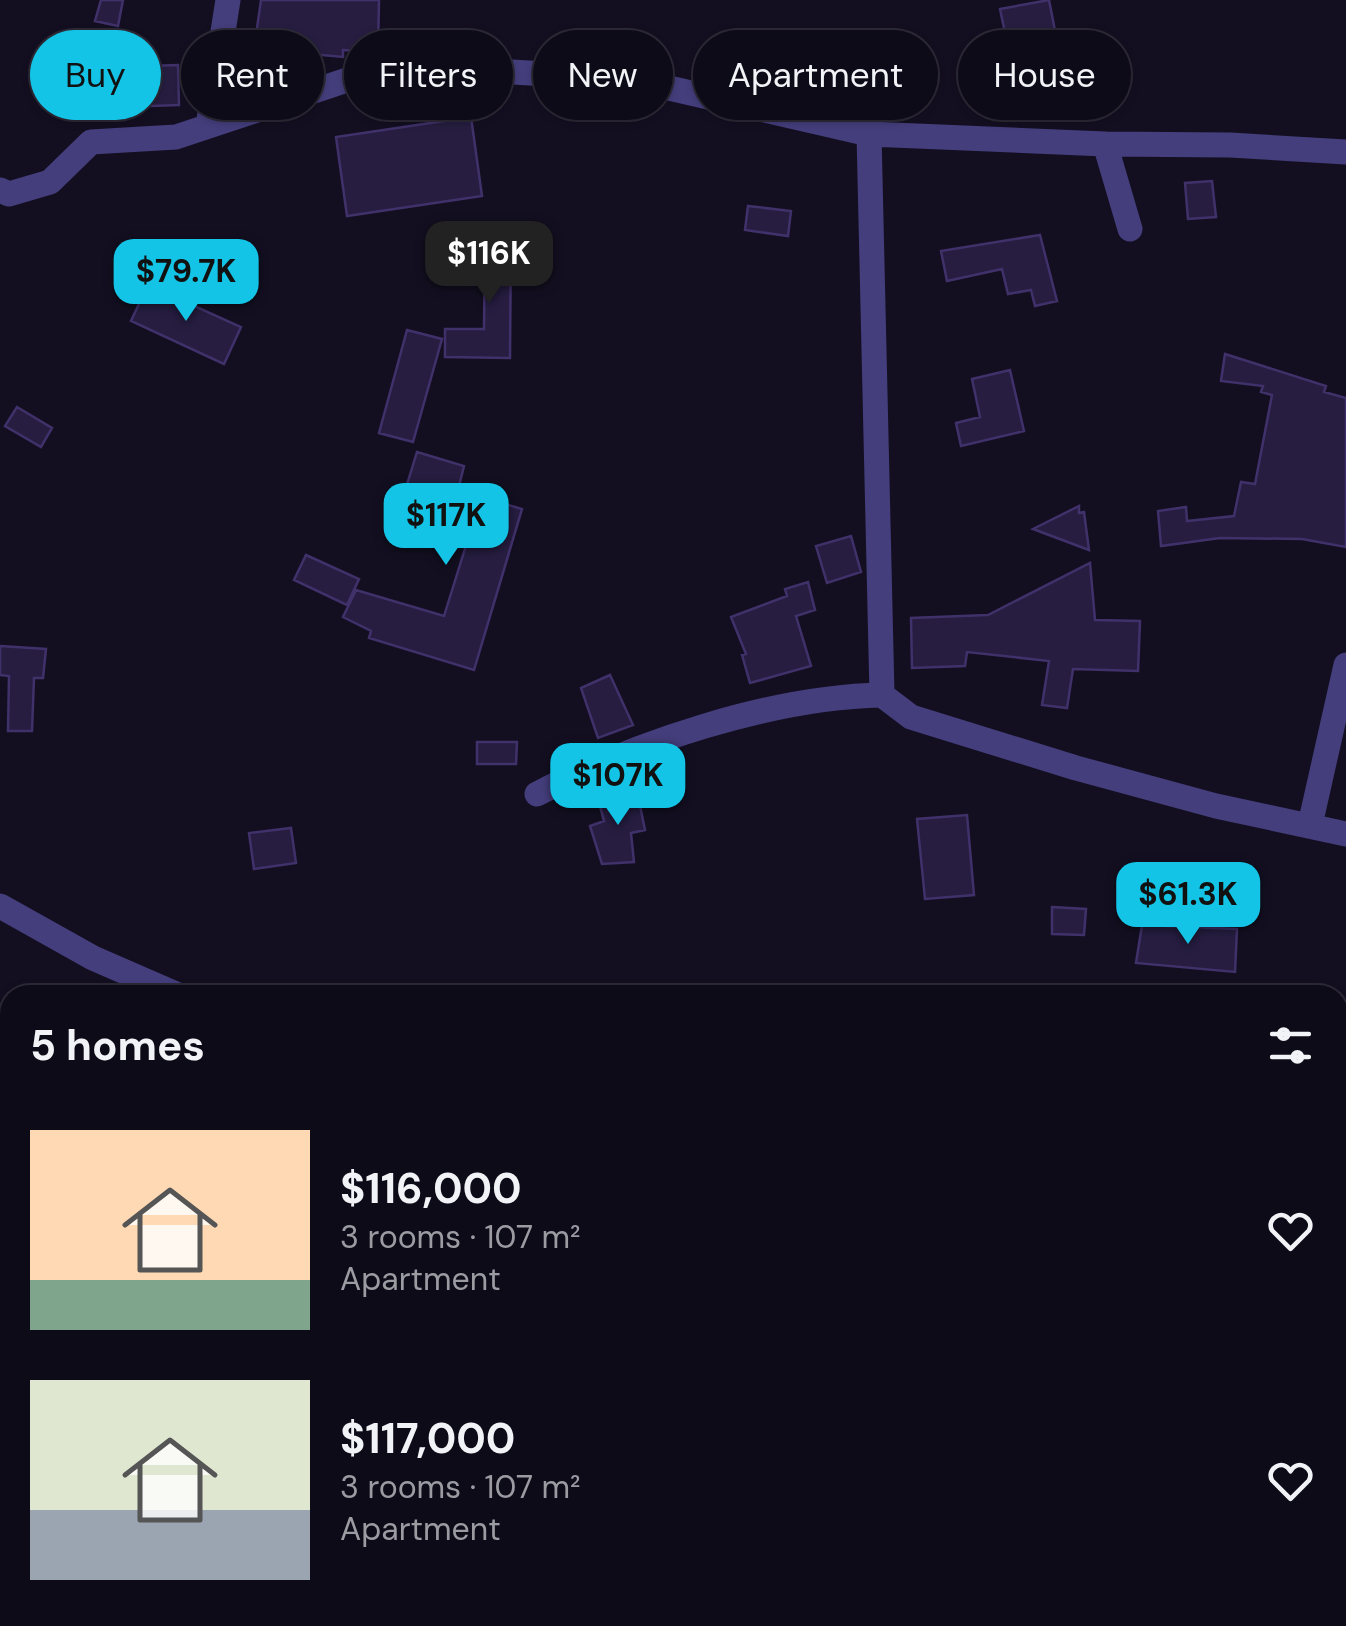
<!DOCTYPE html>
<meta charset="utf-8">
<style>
body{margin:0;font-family:"DM Sans",sans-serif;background:#171422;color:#f1f3f6;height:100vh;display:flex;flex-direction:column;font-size:38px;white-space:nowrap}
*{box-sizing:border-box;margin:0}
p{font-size:32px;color:#9b9ba2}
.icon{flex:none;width:55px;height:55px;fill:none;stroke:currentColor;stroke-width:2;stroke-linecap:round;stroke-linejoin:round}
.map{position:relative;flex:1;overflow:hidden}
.sheet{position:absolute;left:0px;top:985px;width:1348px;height:642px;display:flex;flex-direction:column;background:#0e0b19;border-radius:30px 30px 0 0;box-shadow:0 2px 8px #0004,0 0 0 2px #2e2b38}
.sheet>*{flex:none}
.hud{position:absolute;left:30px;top:30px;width:1288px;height:90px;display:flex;gap:20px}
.price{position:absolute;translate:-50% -85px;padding:0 22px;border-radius:20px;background:#14c4e6;color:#111;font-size:32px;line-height:65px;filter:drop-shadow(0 2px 5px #0008)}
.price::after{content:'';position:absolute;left:50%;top:60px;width:30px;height:22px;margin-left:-15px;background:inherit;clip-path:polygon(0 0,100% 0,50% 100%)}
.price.active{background:#222;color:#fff}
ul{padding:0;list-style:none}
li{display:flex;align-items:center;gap:30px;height:250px;padding:0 30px}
li span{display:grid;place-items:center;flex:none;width:280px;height:200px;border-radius:0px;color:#555}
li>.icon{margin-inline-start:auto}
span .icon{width:120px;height:120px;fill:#fffc;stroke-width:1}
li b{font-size:42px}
h2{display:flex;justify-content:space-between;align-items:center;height:120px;padding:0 30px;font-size:42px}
.pill{padding:0 35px;border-radius:45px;background:#0e0b19;box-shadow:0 2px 8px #0004,0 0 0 2px #2e2b38;font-size:35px;line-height:90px}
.pill.active{background:#14c4e6;color:#111}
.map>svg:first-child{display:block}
</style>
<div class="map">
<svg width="1346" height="1626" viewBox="0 0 1346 1626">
<rect width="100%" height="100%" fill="#130f21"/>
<path fill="#261d40" stroke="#40316a" stroke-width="2.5" d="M101,0H123L118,26L95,21Z
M261,0H379L378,51L343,50V57L254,49Z
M1049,0L1058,46L1035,50L1034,41L1008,47L1000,9Z
M178,65L179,105L123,107V91H49L50,69Z
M471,117L482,196L347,216L336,137Z
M1212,181L1216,217L1188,219L1185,183Z
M748,206L791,211L788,236L745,230Z
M485,229L511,230L510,358L445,357V329H484Z
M1040,235L1057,301L1035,306L1031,290L1008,294L1002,269L947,281L941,251Z
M148,285L241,327L224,364L131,321Z
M407,330L442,339L413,442L379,433Z
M1225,354L1326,386L1324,392L1346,398V547L1302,539L1220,538L1161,546L1158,511L1186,507L1187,521L1234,516L1241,482L1255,484L1272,395L1261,392L1263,386L1221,381Z
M1010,370L1024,431L961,446L956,423L980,417L972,379Z
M17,407L52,428L41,447L5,426Z
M417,452L464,466L458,490L522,509L474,670L369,638L371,631L343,617L356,590L444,616L468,539L397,517Z
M1079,506V513L1084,512L1089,550L1033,529Z
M851,536L861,572L827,583L816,546Z
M306,555L359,579L347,605L294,580Z
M1090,563L1095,620L1140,621L1138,671L1073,669L1067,708L1042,705L1049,661L967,652L965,666L912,668L911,618L988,615Z
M808,582L815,610L796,616L811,666L750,683L742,655L746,654L731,617L787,596L785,589Z
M0,646L46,649L43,678H34L32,731H8L9,676L0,675Z
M610,675L633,725L598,738L581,688Z
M477,742H517L516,764H477Z
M637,791L645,830L631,833L634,862L602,864L590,826L604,821L598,799Z
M967,815L974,895L925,899L917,819Z
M291,828L296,863L254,869L249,833Z
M1052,907L1086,909L1084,935L1052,934Z
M1142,925L1237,929L1235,972L1136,963Z"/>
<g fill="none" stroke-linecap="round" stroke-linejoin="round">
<path stroke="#443e7c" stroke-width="25" d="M208,126L228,0
M869,134L882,695L911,717L1076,768L1216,806L1346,834
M0,190L9,194L50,182L91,142L176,137L392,65L630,79L869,134L1105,144
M1130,229L1105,144L1230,145L1346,152
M537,794C634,743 772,697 882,695
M1310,825L1346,665
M0,906L93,958L178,995
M1338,1123L1346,1126
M1338,1436H1346
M945,1618L965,1626
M304,1626L307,1618
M1202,1626L1206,1618"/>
</g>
</svg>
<b class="price active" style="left:489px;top:306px">$116K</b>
<b class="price" style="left:186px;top:324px">$79.7K</b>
<b class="price" style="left:446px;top:568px">$117K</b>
<b class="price" style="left:618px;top:828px">$107K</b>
<b class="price" style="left:1188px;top:947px">$61.3K</b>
<div class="hud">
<a class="pill active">Buy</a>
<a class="pill">Rent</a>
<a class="pill">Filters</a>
<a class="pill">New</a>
<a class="pill">Apartment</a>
<a class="pill">House</a>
</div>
<section class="sheet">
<h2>5 homes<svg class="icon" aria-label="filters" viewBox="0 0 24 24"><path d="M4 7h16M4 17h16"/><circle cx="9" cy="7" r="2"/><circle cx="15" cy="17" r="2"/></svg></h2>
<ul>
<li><span style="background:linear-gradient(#ffd9b3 75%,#7fa58c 0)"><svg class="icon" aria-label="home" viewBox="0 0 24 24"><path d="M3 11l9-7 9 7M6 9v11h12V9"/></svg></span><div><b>$116,000</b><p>3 rooms · 107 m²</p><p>Apartment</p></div><svg class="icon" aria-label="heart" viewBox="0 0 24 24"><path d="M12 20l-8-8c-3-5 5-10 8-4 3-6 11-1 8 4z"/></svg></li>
<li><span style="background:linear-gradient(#dfe7d0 65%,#9aa5b1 0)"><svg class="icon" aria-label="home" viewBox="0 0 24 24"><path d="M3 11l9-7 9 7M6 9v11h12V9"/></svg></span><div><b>$117,000</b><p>3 rooms · 107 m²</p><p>Apartment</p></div><svg class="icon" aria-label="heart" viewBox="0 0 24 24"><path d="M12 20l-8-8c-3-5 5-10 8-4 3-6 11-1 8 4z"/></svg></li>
</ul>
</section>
</div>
